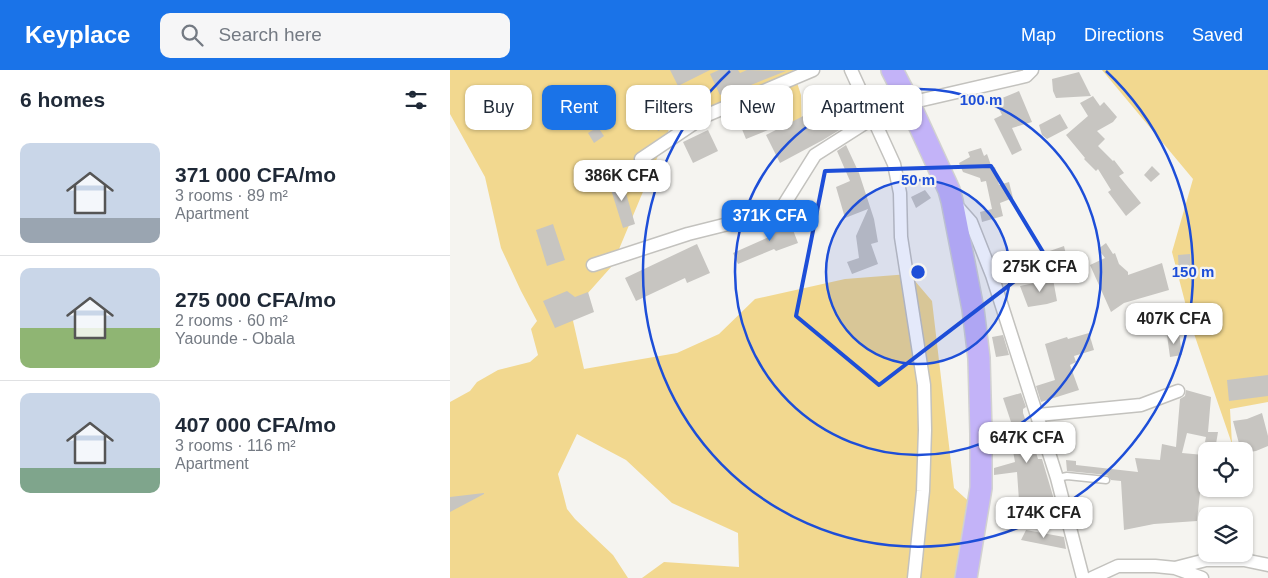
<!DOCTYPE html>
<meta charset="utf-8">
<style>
body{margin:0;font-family:Helvetica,sans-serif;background:#f6f6f7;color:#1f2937;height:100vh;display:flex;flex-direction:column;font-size:19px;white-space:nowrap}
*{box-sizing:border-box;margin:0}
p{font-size:16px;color:#747a83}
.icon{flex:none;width:28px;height:28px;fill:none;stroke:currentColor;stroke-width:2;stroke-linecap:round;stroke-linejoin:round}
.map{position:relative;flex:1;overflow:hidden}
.side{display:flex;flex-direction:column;background:#fff;width:450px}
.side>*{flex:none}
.top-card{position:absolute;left:15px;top:15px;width:475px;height:45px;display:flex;gap:10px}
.buttons{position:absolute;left:748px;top:372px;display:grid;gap:10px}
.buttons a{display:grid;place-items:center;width:55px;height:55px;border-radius:10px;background:#fff;box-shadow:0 1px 4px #0004;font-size:25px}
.price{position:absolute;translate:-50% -42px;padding:0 11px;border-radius:10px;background:#fff;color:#222;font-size:16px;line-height:32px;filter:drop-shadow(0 1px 2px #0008)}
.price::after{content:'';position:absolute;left:50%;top:30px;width:15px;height:11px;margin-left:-8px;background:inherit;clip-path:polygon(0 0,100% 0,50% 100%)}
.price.active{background:#1a73e8;color:#fff}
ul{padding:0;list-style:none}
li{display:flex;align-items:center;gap:15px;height:125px;padding:0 20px}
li+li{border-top:1px solid #e0e1e3}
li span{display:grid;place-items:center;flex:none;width:140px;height:100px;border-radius:10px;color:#555}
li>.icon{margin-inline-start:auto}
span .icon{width:60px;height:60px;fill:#fffc;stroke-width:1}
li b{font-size:21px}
h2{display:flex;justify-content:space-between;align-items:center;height:60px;padding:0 20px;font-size:21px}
.tag{padding:0 18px;border-radius:10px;background:#fff;box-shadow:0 1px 4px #0004;font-size:18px;line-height:45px}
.tag.active{background:#1a73e8;color:#fff}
header{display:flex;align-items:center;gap:30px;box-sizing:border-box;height:70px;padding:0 25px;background:#1a73e8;color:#fff}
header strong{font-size:24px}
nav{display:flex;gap:28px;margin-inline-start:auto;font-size:18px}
.search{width:350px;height:45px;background:#f6f6f7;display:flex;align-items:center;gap:12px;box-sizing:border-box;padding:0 18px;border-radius:10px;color:#747a83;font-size:19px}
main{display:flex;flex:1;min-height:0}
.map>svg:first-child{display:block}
</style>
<header>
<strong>Keyplace</strong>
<div class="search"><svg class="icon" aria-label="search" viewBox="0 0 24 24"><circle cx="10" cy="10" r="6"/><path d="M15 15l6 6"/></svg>Search here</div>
<nav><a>Map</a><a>Directions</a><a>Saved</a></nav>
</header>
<main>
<section class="side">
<h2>6 homes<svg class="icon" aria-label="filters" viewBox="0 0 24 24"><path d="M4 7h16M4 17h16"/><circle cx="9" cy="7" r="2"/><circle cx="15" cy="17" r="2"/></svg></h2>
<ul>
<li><span style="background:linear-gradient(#c9d6e8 75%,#9aa5b1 0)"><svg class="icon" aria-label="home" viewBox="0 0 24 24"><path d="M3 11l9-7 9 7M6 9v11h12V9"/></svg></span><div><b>371 000 CFA/mo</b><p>3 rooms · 89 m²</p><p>Apartment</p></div></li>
<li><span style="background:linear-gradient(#c9d6e8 60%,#8fb573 0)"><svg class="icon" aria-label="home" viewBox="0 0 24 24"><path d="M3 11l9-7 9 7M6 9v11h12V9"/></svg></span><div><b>275 000 CFA/mo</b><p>2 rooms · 60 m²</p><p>Yaounde - Obala</p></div></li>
<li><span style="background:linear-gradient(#c9d6e8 75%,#7fa58c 0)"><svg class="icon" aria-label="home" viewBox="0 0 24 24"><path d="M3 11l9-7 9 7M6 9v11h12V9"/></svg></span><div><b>407 000 CFA/mo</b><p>3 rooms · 116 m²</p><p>Apartment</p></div></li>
</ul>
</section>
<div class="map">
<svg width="818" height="508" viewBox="0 0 818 508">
<rect width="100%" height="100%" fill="#f5f4f0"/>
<path fill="#f2d88f" d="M0,0H343L351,25L352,68L277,42L230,33L162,196L121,242L134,299L227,283L269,264L305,229L395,209L459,204L482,231L504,418L535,446L514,508H192L214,492L289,497L288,463L222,433L176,390L127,364L108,404L117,439L125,449L163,485L178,508H0V332L20,321L27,312L48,300L80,292L88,285L81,259L87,251L71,221L51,178L35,107L0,44Z
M652,0H818V332L780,339L782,374L741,255L722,182L743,109Z"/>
<path fill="#c7c5c1" d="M220,0H260L228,16Z
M269,0H288L290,3L297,0L336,1L301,15L302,17L280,27L278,22L270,25L260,4Z
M629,2L641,26L606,28L603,21L602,9Z
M369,17L375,26L373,28L391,59L373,70L330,93L316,65L363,41L354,31Z
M569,21L582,52L562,58L572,80L562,85L544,49L552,45L545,31Z
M211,26L224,53L208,61L195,34Z
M643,26L650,36L654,32L667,47L663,52L647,61L655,69L648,76L663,91L664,90L674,103L669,106L691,133L676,146L658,122L661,120L648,99L646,101L634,89L635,88L616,65L638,46L630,33Z
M308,32L318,60L296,69L285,42Z
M610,44L618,58L597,69L592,65L589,55Z
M148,57L154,66L144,73L138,63Z
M258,60L268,81L243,93L233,72Z
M396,75L409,103L424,149L428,172L421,174L428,194L402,204L397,192L409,188L406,166L418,139L395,148L386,117L400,111L387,81Z
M531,78L534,86L537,84L542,98L545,97L549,115L559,112L563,128L550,133L553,146L532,152L530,142L542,139L536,111L531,112L530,108L513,102L509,93L520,87L518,82Z
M702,96L710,104L701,112L694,105Z
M171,106L185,154L173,158L158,110Z
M475,120L481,128L466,138L461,127Z
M338,147L348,173L326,181L324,179L288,194L283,183L319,167L316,160Z
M103,154L115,190L97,196L86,160Z
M656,173L663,184L665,183L669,194L678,202V205L712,193L719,220L674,233L661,242L640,195L655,188L648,179Z
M247,174L260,203L237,213L235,208L186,231L175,208Z
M614,176L618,193L598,200L594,183Z
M558,182L560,193L548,199L544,185Z
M740,184L741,204L729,205L728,185Z
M603,209L607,231L597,234L578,237L570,216Z
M117,221L125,227L138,222L144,242L105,258L93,231Z
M639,263L644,280L624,286L626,292L620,295L629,320L591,332L586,316L605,310L595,274L617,267L618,269Z
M729,263L732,285L720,287L717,265Z
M553,265L559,285L546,287L542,267Z
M818,305V326L779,331L777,310Z
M736,320L761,327L758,362H768L766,374L755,372L756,367L737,363L732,383L754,385L747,451L704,454L674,460L671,411L661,410L657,405L617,401L616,390L626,391V395L688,402L685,388L710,390L712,374L726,377L730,329L735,326Z
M571,323L576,337L573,339V343L580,363L588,389H592L608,443L598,445V442L570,445L567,402L544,405V398L565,392L561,370H559L556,360L563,358L553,328Z
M812,343L818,366V376L806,381L794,383V381H791L783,351L797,349Z
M34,423V424L0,442V427Z
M576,460L614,467L616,479L571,470Z"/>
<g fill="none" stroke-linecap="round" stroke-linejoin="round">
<defs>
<path id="service" d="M607,408L617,406L656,410"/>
<path id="minor" d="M401,0L444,94L450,123L451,167L474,315L475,360L473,421L464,508
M459,33L576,6L582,0
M191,89L255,46L363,0
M505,134L521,152L542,205L607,408L633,508
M143,195L238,164L330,141L365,85L456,27
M588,345L691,335L728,321
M725,498L756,490H794L818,495
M642,508L668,496H705L725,498L752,508"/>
<path id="trunk" d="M442,0L459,33L499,120L502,131L523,239L529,288L531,364V418L516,508"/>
</defs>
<use href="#service" stroke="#c3c2be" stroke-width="9"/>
<use href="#minor" stroke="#c3c2be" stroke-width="15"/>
<use href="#trunk" stroke="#d1d1d0" stroke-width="24"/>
<use href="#service" stroke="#fff" stroke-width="6"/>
<use href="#minor" stroke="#fff" stroke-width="12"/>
<use href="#trunk" stroke="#c3b3f8" stroke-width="21"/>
</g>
<path fill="none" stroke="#1d4ed8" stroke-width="4" stroke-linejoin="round" d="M541,96L596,187L429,315L346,246L375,101Z"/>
<circle cx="468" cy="202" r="92" fill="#1d4ed8" fill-opacity=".12"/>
<g fill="none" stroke="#1d4ed8" stroke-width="2.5">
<circle cx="468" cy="202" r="92"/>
<circle cx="468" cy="202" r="183"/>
<path d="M656 1A275 275 0 1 1 280 1"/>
</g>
<circle cx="468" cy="202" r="8" fill="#1d4ed8" stroke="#f5f4f0" stroke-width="2.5"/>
<g font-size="15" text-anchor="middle" font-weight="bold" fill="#1d4ed8" stroke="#f5f4f0" stroke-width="4.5" stroke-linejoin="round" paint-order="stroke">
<text x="531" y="35">100 m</text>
<text x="468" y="115">50 m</text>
<text x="743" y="207">150 m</text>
</g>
</svg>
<div class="buttons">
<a><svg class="icon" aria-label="locate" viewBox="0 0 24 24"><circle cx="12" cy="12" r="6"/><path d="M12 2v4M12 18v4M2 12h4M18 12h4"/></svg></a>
<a><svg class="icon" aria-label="layers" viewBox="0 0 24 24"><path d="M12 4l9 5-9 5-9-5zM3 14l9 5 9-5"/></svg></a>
</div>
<b class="price" style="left:172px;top:132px">386K CFA</b>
<b class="price active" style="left:320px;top:172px">371K CFA</b>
<b class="price" style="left:590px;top:223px">275K CFA</b>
<b class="price" style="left:724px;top:275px">407K CFA</b>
<b class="price" style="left:577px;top:394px">647K CFA</b>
<b class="price" style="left:594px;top:469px">174K CFA</b>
<div class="top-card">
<a class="tag">Buy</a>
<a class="tag active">Rent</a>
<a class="tag">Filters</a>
<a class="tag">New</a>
<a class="tag">Apartment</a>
</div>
</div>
</main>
